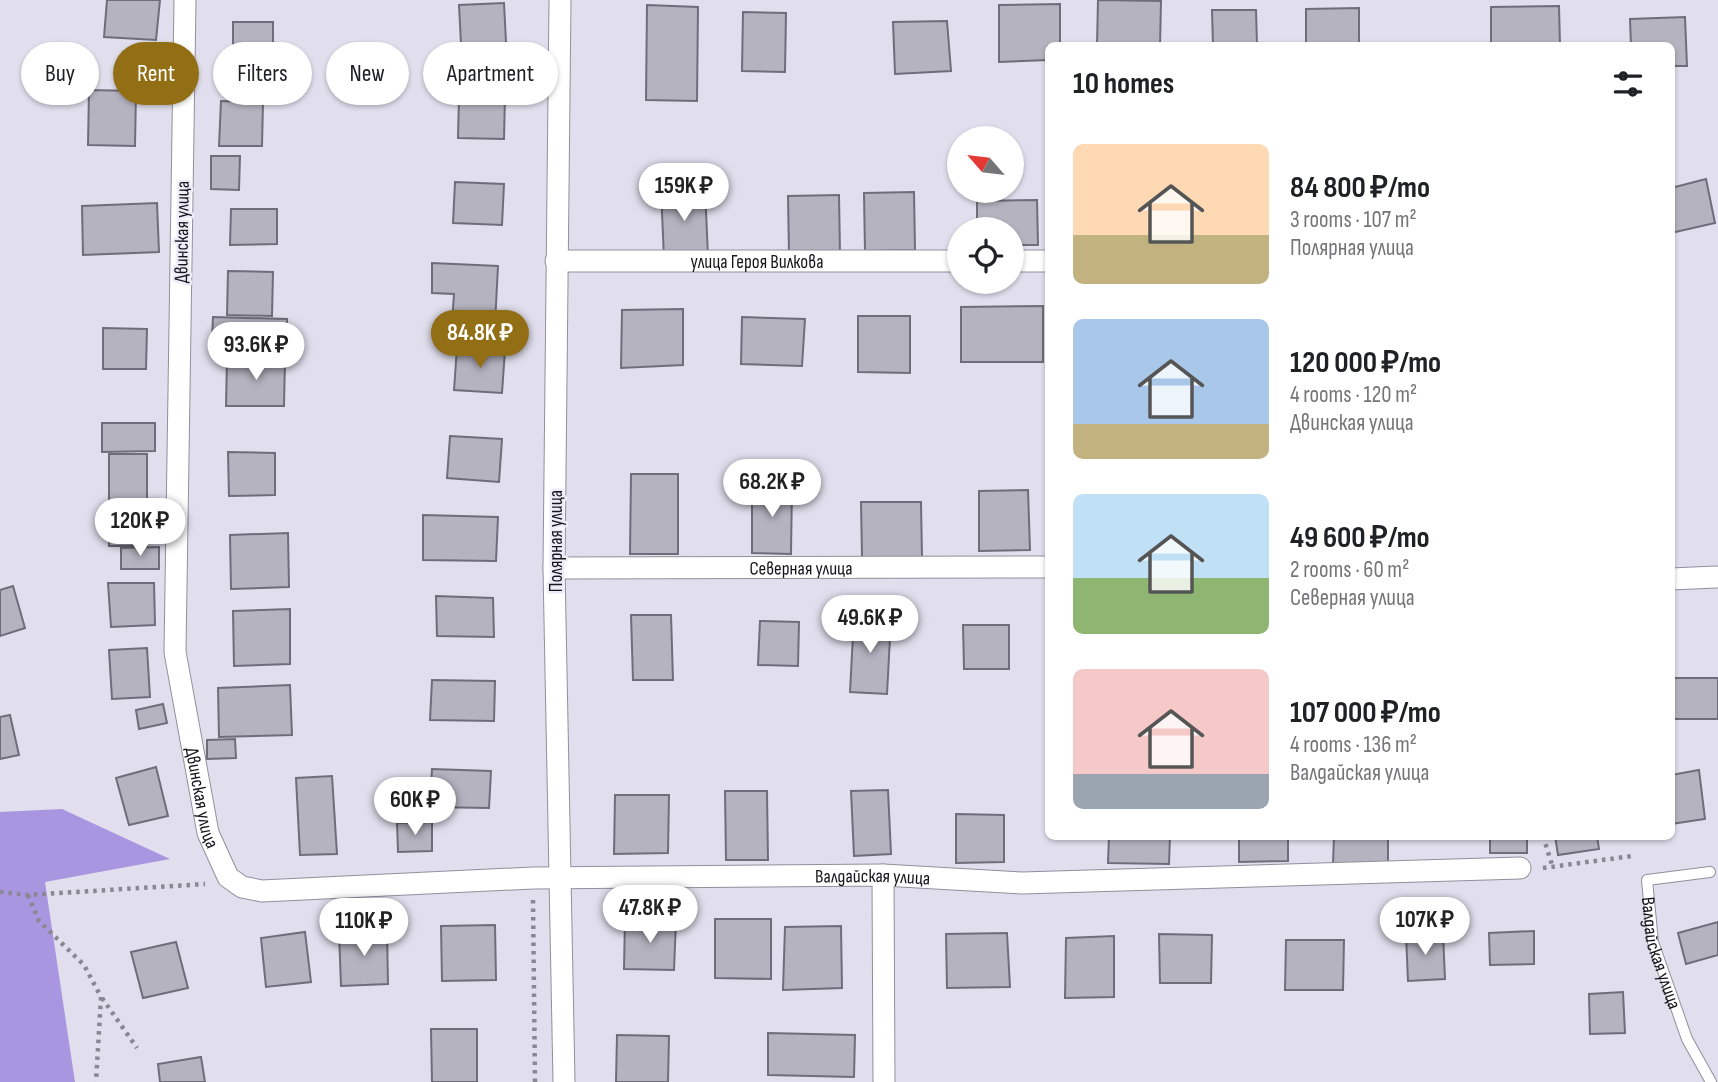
<!DOCTYPE html>
<meta charset="utf-8">
<style>
body{margin:0;font-family:"Sofia Sans Condensed",sans-serif;background:#f2f2f2;color:#202124;height:100vh;display:flex;flex-direction:column;font-size:26px;white-space:nowrap}
*{box-sizing:border-box;margin:0}
p{font-size:23px;color:#757577}
.icon{flex:none;width:38px;height:38px;fill:none;stroke:currentColor;stroke-width:2;stroke-linecap:round;stroke-linejoin:round}
.map{position:relative;flex:1;overflow:hidden}
.side{position:absolute;left:1045px;top:42px;width:630px;height:798px;display:flex;flex-direction:column;background:#fff;border-radius:10px;box-shadow:0 2px 5px #0004}
.side>*{flex:none}
.banner{position:absolute;left:21px;top:42px;width:665px;height:63px;display:flex;gap:14px}
.needle{width:46px;rotate:298deg}
.fabs{position:absolute;left:947px;top:126px;display:grid;gap:14px}
.fabs a{display:grid;place-items:center;width:77px;height:77px;border-radius:50%;background:#fff;box-shadow:0 2px 5px #0004;font-size:35px}
.price{position:absolute;translate:-50% -60px;padding:0 16px;border-radius:24px;background:#fff;color:#222;font-size:23px;line-height:46px;filter:drop-shadow(0 2px 4px #0008)}
.price::after{content:'';position:absolute;left:50%;top:42px;width:21px;height:16px;margin-left:-10px;background:inherit;clip-path:polygon(0 0,100% 0,50% 100%)}
.price.selected{background:#926e15;color:#fff}
ul{padding:0;list-style:none}
li{display:flex;align-items:center;gap:21px;height:175px;padding:0 28px}
li span{display:grid;place-items:center;flex:none;width:196px;height:140px;border-radius:10px;color:#555}
li>.icon{margin-inline-start:auto}
span .icon{width:84px;height:84px;fill:#fffc;stroke-width:1}
li b{font-size:30px}
h2{display:flex;justify-content:space-between;align-items:center;height:84px;padding:0 28px;font-size:30px}
.pill{padding:0 24px;border-radius:32px;background:#fff;box-shadow:0 2px 5px #0004;font-size:24px;line-height:63px}
.pill.selected{background:#926e15;color:#fff}
.map>svg:first-child{display:block}
</style>
<div class="map">
<svg width="1718" height="1082" viewBox="0 0 1718 1082">
<rect width="100%" height="100%" fill="#e1dfed"/>
<path fill="#a896e0" d="M62,809L170,859L45,882L75,1082H0V812Z"/>
<path fill="#b5b3c0" stroke="#6f6d79" stroke-width="2" d="M107,0H160L156,40L104,37Z
M1098,0L1161,1L1160,46H1097Z
M504,3L507,62L462,63L459,5Z
M1060,4V46H1048V60L999,62V5Z
M647,5L698,7L697,101L646,100Z
M1559,6L1560,46H1491V7Z
M1359,8V46H1306V9Z
M1212,10H1256L1257,45H1213Z
M743,12L786,13L785,72L742,71Z
M1685,17L1687,66H1671V46H1631L1630,19Z
M947,21L951,71L895,74L893,22Z
M233,22H273V70H233Z
M125,68H149L148,87L125,86Z
M89,90L136,91L135,146L88,145Z
M459,96H505L504,139L458,138Z
M221,101L263,102L262,146H219Z
M211,156H240L239,190L211,189Z
M1706,179L1715,223L1671,233V188Z
M455,182L504,184L502,225L453,223Z
M705,187L708,257L664,259L661,189Z
M914,192L915,250L865,251L864,193Z
M839,195L840,254H789L788,196Z
M1037,200L1038,245H1012V229H977V201Z
M157,203L159,252L83,255L82,206Z
M231,209H277V244L230,245Z
M432,263L498,266L495,324L452,322L454,294L432,293Z
M228,271L273,272L272,316L227,315Z
M1043,306V362H961V307Z
M683,309V365L621,368L622,310Z
M858,316H910V373L858,372Z
M213,317L287,319V340L212,339Z
M742,317L805,319L802,366L741,364Z
M103,328L147,329L146,369H103Z
M457,347L505,350L502,393L454,390Z
M227,359H285L284,406H226Z
M102,423H155V451L102,452Z
M450,436L502,439L499,482L447,478Z
M228,452L275,453V495L229,496Z
M109,454H147V546H109Z
M631,474H678V554H630Z
M752,485L792,486L791,554L752,553Z
M1028,490L1030,550L979,551V491Z
M861,502H921L922,557H862Z
M423,515L498,517L496,561L423,560Z
M288,533L289,587L231,589L230,535Z
M159,547V569H121V548Z
M108,583H154L155,625L111,627Z
M13,586L25,628L0,636V590Z
M436,596L493,598L494,637L437,636Z
M290,609V664L234,666L233,611Z
M631,615H671L673,680H633Z
M854,616L891,619L887,694L850,692Z
M760,621L799,622L798,666L758,665Z
M963,625H1009V669H964Z
M147,648L150,697L112,699L109,650Z
M1671,678H1718V719H1671Z
M432,680L495,681L494,721L430,720Z
M290,685L292,735L219,737L218,688Z
M163,704L167,723L139,729L136,710Z
M10,715L19,755L0,759V717Z
M235,739L236,758L207,759V740Z
M156,767L168,816L129,825L116,778Z
M432,769L491,771L489,808L430,807Z
M1699,770L1705,819L1671,824V775Z
M332,776L337,854L300,855L296,778Z
M888,790L891,854L854,856L851,791Z
M725,791H767L768,860H726Z
M615,795H669L668,853L614,854Z
M956,814L1004,815V862L956,863Z
M432,822V851L398,852L397,823Z
M1109,836H1170L1169,864L1108,863Z
M1239,836H1288V861L1239,862Z
M1334,836H1388V865L1333,863Z
M1490,836H1527V853H1490Z
M1555,836H1597L1599,849L1558,855Z
M715,919H771V979L715,978Z
M625,920L676,921L674,970L624,969Z
M1718,922V955L1686,964L1678,933Z
M495,925L496,980L442,981L441,926Z
M841,926L842,988L783,990L785,927Z
M387,930L388,984L341,986L339,932Z
M1534,931V964L1490,965L1489,933Z
M305,932L311,982L266,987L261,938Z
M1007,933L1010,987L947,988L946,934Z
M1159,934L1212,935L1211,983H1160Z
M1443,934L1445,979L1408,981L1406,935Z
M1114,936V997L1065,998L1066,938Z
M1286,940H1344L1343,990H1285Z
M176,942L188,988L143,998L131,952Z
M1623,992L1625,1033L1590,1034L1589,994Z
M431,1029H477V1082H432Z
M768,1033L855,1035L854,1077L768,1075Z
M617,1035L669,1036L668,1082H616Z
M201,1057L205,1082H160L158,1064Z"/>
<g fill="none" stroke-linecap="round" stroke-linejoin="round">
<defs>
<g id="service">
<path id="s1" d="M1710,872L1647,880L1653,942L1687,1039L1711,1082"/>
</g>
<g id="minor">
<path id="s2" d="M185,0L175,652L208,833L228,877L242,887L262,891L533,878L883,875L1022,883L1520,868"/>
<path d="M560,0L554,568L564,1082"/>
<path id="s3" d="M556,261H959"/>
<path d="M1012,261H1048"/>
<path id="s4" d="M554,568L1048,567"/>
<path d="M1671,579L1716,577"/>
<path d="M883,875L884,1082"/>
</g>
</defs>
<use href="#service" stroke="#928f9c" stroke-width="12"/>
<use href="#minor" stroke="#928f9c" stroke-width="23"/>
<path stroke="#898791" stroke-width="4.5" stroke-dasharray="3.5 5" stroke-linecap="butt" d="M1543,836L1553,868
M1543,868L1632,856
M0,892L27,895L205,884
M28,895L39,921L84,965L101,997L96,1082
M533,900L535,1082
M102,998L137,1048"/>
<use href="#service" stroke="#fff" stroke-width="10"/>
<use href="#minor" stroke="#fff" stroke-width="21"/>
</g>
<g text-anchor="middle" stroke-width="5" stroke-linejoin="round" paint-order="stroke">
<g font-size="19" fill="#16151a" stroke="#efecfa">
<text transform="translate(181 232) rotate(-89)" y="7">Двинская улица</text>
<text dy="7" stroke="none"><textPath href="#s3" startOffset="201">улица Героя Вилкова</textPath></text>
<text transform="translate(555 541) rotate(-90)" y="7">Полярная улица</text>
<text dy="7" stroke="none"><textPath href="#s4" startOffset="247">Северная улица</textPath></text>
<text dy="7" stroke="none"><textPath href="#s2" startOffset="800">Двинская улица</textPath></text>
<text dy="7" stroke="none"><textPath href="#s2" startOffset="1533">Валдайская улица</textPath></text>
<text dy="7" stroke="none"><textPath href="#s1" startOffset="138">Валдайская улица</textPath></text>
</g>
</g>
</svg>
<div class="fabs">
<a><svg class="needle" viewBox="-14 -14 28 28"><path d="M0-13l5 13h-10z" fill="#e53935"/><path d="M0 13l5-13h-10z" fill="#757577"/></svg></a>
<a><svg class="icon" aria-label="locate" viewBox="0 0 24 24"><circle cx="12" cy="12" r="6"/><path d="M12 2v4M12 18v4M2 12h4M18 12h4"/></svg></a>
</div>
<b class="price" style="left:684px;top:223px">159K ₽</b>
<b class="price selected" style="left:480px;top:370px">84.8K ₽</b>
<b class="price" style="left:256px;top:382px">93.6K ₽</b>
<b class="price" style="left:772px;top:519px">68.2K ₽</b>
<b class="price" style="left:140px;top:558px">120K ₽</b>
<b class="price" style="left:870px;top:655px">49.6K ₽</b>
<b class="price" style="left:415px;top:837px">60K ₽</b>
<b class="price" style="left:650px;top:945px">47.8K ₽</b>
<b class="price" style="left:1425px;top:957px">107K ₽</b>
<b class="price" style="left:364px;top:958px">110K ₽</b>
<div class="banner">
<a class="pill">Buy</a>
<a class="pill selected">Rent</a>
<a class="pill">Filters</a>
<a class="pill">New</a>
<a class="pill">Apartment</a>
</div>
<section class="side">
<h2>10 homes<svg class="icon" aria-label="filters" viewBox="0 0 24 24"><path d="M4 7h16M4 17h16"/><circle cx="9" cy="7" r="2"/><circle cx="15" cy="17" r="2"/></svg></h2>
<ul>
<li><span style="background:linear-gradient(#ffd9b3 65%,#c2b280 0)"><svg class="icon" aria-label="home" viewBox="0 0 24 24"><path d="M3 11l9-7 9 7M6 9v11h12V9"/></svg></span><div><b>84 800 ₽/mo</b><p>3 rooms · 107 m²</p><p>Полярная улица</p></div></li>
<li><span style="background:linear-gradient(#a9c7e8 75%,#c2b280 0)"><svg class="icon" aria-label="home" viewBox="0 0 24 24"><path d="M3 11l9-7 9 7M6 9v11h12V9"/></svg></span><div><b>120 000 ₽/mo</b><p>4 rooms · 120 m²</p><p>Двинская улица</p></div></li>
<li><span style="background:linear-gradient(#bfe0f5 60%,#8fb573 0)"><svg class="icon" aria-label="home" viewBox="0 0 24 24"><path d="M3 11l9-7 9 7M6 9v11h12V9"/></svg></span><div><b>49 600 ₽/mo</b><p>2 rooms · 60 m²</p><p>Северная улица</p></div></li>
<li><span style="background:linear-gradient(#f6c9c9 75%,#9aa5b1 0)"><svg class="icon" aria-label="home" viewBox="0 0 24 24"><path d="M3 11l9-7 9 7M6 9v11h12V9"/></svg></span><div><b>107 000 ₽/mo</b><p>4 rooms · 136 m²</p><p>Валдайская улица</p></div></li>
</ul>
</section>
</div>
